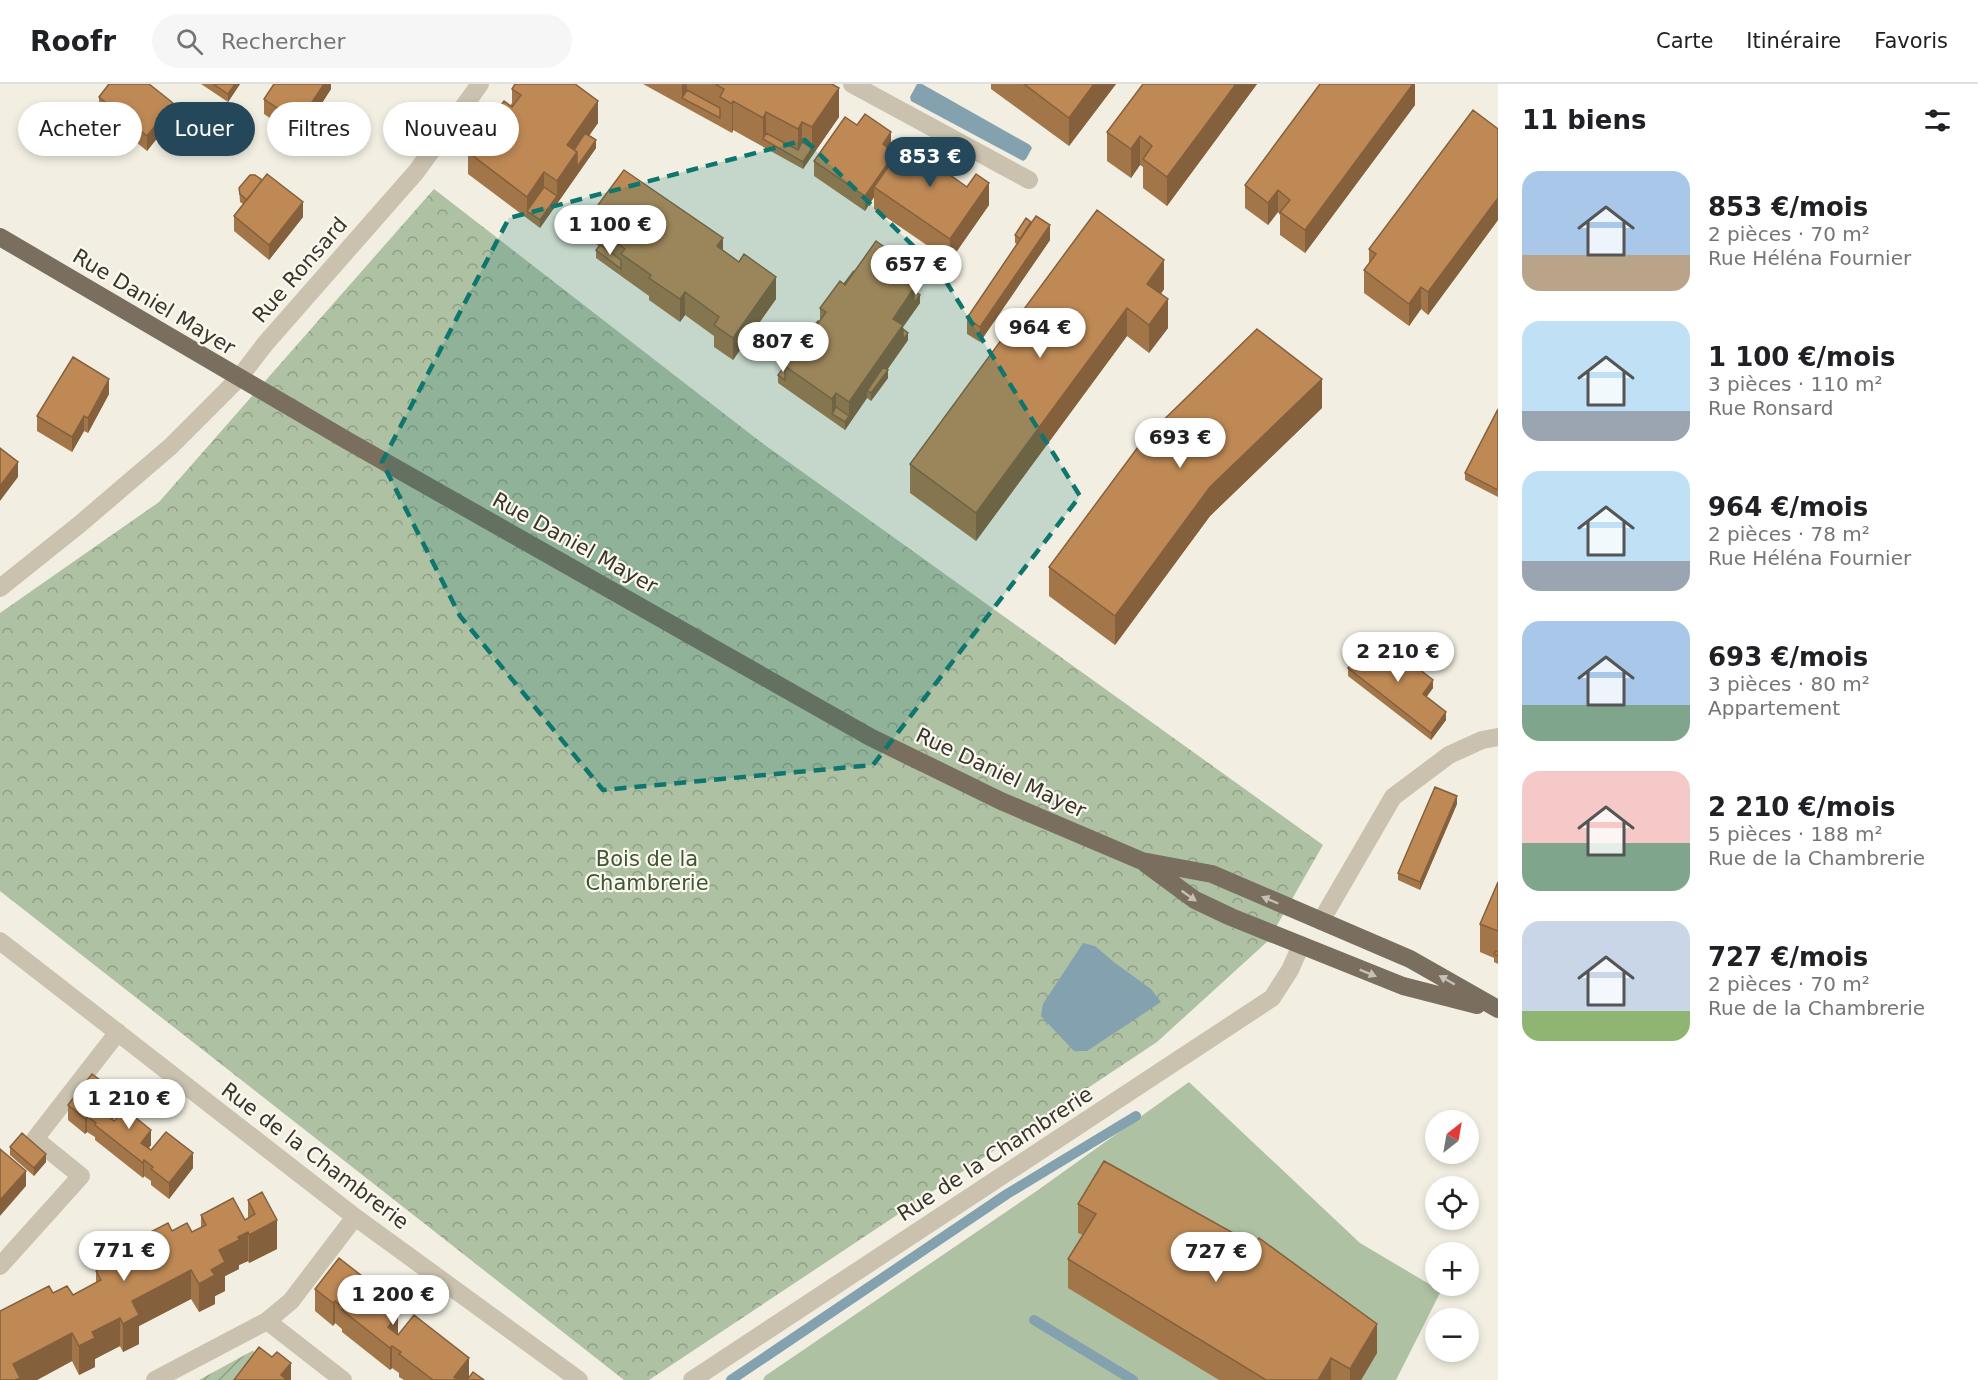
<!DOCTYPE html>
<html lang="fr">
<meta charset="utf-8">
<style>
body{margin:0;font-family:"DejaVu Sans",sans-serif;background:#f6f6f6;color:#202124;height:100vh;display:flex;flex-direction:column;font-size:22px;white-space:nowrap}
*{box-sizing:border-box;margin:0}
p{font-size:20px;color:#757577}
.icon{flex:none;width:33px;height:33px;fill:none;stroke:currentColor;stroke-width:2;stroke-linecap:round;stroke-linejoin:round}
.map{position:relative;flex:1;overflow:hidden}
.sheet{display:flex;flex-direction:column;background:#fff;width:480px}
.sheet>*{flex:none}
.top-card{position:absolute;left:18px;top:18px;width:570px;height:54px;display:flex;gap:12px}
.needle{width:39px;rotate:31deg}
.controls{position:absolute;left:1425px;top:1026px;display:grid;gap:12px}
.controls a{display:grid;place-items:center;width:54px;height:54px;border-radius:50%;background:#fff;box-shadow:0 3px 9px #0003;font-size:30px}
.price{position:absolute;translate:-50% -51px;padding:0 14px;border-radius:21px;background:#fff;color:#222;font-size:20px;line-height:39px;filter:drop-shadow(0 2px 3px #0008)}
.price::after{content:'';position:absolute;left:50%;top:36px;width:18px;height:14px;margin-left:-9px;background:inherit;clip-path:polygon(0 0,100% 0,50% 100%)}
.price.current{background:#244759;color:#fff}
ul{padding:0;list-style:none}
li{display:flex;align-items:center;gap:18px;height:150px;padding:0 24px}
li span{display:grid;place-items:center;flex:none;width:168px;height:120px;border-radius:18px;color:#555}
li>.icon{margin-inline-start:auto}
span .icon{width:72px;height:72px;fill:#fffc;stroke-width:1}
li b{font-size:26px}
h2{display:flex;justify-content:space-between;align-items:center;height:72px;padding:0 24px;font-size:26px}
.chip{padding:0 21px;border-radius:27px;background:#fff;box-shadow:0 3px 9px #0003;font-size:21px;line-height:54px}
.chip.current{background:#244759;color:#fff}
header{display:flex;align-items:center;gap:36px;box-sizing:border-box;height:84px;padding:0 30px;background:#fff;border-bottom:2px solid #e0e0e0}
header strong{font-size:28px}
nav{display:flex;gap:33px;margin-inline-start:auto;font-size:21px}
.search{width:420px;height:54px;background:#f6f6f6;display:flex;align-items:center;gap:15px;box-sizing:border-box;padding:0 21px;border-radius:33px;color:#757577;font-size:22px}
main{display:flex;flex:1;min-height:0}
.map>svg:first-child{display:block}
</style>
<header>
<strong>Roofr</strong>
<div class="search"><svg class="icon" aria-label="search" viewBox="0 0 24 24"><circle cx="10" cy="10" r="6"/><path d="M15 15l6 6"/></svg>Rechercher</div>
<nav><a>Carte</a><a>Itinéraire</a><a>Favoris</a></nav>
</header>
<main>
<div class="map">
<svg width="1498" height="1296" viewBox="0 0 1498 1296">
<defs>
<pattern id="forest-crowns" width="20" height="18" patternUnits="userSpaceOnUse" patternTransform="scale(1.5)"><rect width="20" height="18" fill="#afc1a3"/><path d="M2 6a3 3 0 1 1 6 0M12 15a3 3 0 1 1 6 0" fill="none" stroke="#8f9e85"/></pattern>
<pattern id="garden-furrows" width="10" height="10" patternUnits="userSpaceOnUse" patternTransform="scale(1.5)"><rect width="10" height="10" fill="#afc1a3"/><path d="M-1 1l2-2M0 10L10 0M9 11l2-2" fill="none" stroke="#8f9e85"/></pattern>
</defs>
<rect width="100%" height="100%" fill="#f2efe2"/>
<path fill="url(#forest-crowns)" d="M434,105L762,359L1323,761L1268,857L1157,958L649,1296H624L0,807V529L159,418Z"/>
<path fill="#afc1a3" d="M1189,998L1360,1159L1441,1207L1396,1296H763L765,1292L1038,1106Z"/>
<path fill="url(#garden-furrows)" d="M252,1267L260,1269L242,1296H199Z"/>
<path fill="#83a1ae" d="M917,0H922L1030,61L1032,64L1026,75L1023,77L911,17L910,13Z
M1083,859L1095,862L1115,879L1151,905L1161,918L1087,967H1074L1041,932L1043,920Z"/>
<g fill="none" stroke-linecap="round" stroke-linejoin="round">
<path stroke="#83a1ae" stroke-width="10" d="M1034,1236L1133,1296
M731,1296L1007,1110L1136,1032"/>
<path stroke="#cac2ae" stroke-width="18" d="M852,0L1029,96
M0,504L80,440L170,363L239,294L265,260L416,88L480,0
M1321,837L1393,713L1449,671L1482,656L1498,653
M0,857L355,1133L579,1296
M0,1182L81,1092L35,1055L118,948
M267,1237L343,1296
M155,1296L267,1237L291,1217L355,1133
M692,1296L1272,914L1290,886L1301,861"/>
<path stroke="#7a6f5e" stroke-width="18" d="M0,153L348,357L870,653L1001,717L1142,777L1212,790L1410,875L1498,925
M1146,780L1195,816L1231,833L1403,902L1477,921"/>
</g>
<path fill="#a37649" d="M201,0H240L228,18Z
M331,0V5L313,33V38L301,55L264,30V15Z
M643,0H832L839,33L803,85L733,46L732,49Z
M991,0H1116L1069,62L991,5Z
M1143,0H1257L1167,122L1143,104V83L1140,81L1131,94L1107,77V48Z
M1415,0V21L1305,169L1280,151V131L1278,128L1268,141L1245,124V101Z
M512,5L598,39L589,52L596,64L540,144L468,90V68L485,55V43L510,22L512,19Z
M99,13L173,34L147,67L99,28Z
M857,41L891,63L890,65L895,74L952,92L989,121L950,177L874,125V113L865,127L814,92V77Z
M1498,45V136L1428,231L1421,225L1409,242L1364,209V186L1369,179V165Z
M239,104L303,133L269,176L234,147V132L243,120L240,118Z
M1097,126L1164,205L1161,210L1168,244L1149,269L1127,252L976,457L910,409V380Z
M589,133L723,166L776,215L733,276L714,263V252L685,231L680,238L649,216V212L596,174V166L599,162L589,156Z
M1015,151L1050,156L980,258L967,250V234L1017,160L1015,159Z
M844,200H907L914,207L920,219L903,243L908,256L887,286L888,294L871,317L867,314L845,346L778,299V291L795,268V262L808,250L820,236V224Z
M109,310L88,349L84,347L72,368L37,347V332Z
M1322,324L1210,432L1115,561L1049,512V483Z
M1498,325V413L1465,396V389Z
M1348,584L1433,604L1426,613L1446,636L1431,656L1348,592Z
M1457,720L1420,806L1398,796V789Z
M1498,798V880L1494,878V874L1480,868V840Z
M68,1021L120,1027L112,1036L151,1061L149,1064L151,1066L193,1084L169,1115L151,1101V1097L144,1092L143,1094L95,1056V1053L87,1048L85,1050L68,1036Z
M10,1063L46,1078L34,1092L10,1071Z
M248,1116L277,1165L249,1179L248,1177L239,1181V1185L225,1192V1207L215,1212V1220L199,1228L191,1215L139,1242V1260L123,1268L120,1262L100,1272L95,1275V1283L79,1291L72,1277L37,1296H0L53,1209L73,1211L96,1199V1187L106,1181V1171L172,1147L192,1148L201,1144V1131L245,1136L248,1134Z
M1078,1120L1235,1158L1377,1269L1361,1296H1219L1068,1204V1175L1083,1151L1078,1149Z
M315,1205L367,1216L398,1250L469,1294L484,1296H404L399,1293V1289L392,1284L390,1286L342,1248V1245L335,1239L333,1242L315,1227Z"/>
<path fill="#85603c" d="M235,0H240L228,18V10Z
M324,0H331V5L313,33V38L301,55V40L310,21Z
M682,0H687V13L682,14Z
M1094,0H1116L1069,62V34Z
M1236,0H1257L1167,122V93Z
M1413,0H1415V21L1305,169V146Z
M839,4V33L803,85V78L812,64V43Z
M598,17V39L577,68L596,56V64L540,144V136L557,112V97L567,61Z
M733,17V46L732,49V20Z
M173,19V34L147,67V52Z
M766,28V57L763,55V34Z
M802,38V66L798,74V45Z
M891,48V63L883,75V60Z
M1140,52V81L1131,94V65Z
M895,69V84L874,103V113L865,127V112Z
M952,73V96L943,86Z
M544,88V111L527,127V113Z
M989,99V121L950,177V155Z
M1278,106V128L1268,141V119Z
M1498,114V136L1428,231V208Z
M303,118V133L269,176V161Z
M1050,141V156L980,258V243Z
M723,154V177L717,162Z
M1164,176V205L1147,228V200Z
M907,179V201L898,193Z
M776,193V215L733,276V254Z
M1421,203V225L1409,242V220Z
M914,204V219L920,211V219L903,243V256L908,249V256L871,309L867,307V314L845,346V338L849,332V318L893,235Z
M685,208V231L680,238V215Z
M1168,215V244L1149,269V241Z
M1127,224V252L976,457V429Z
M888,286V294L871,317V309Z
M109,295V310L88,349V334Z
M1322,295V324L1210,432L1115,561V532L1210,403Z
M836,309V331L832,330V337V315Z
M84,332V347L72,368V353Z
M18,378V393L0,417V402Z
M1433,596V604L1423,618V610Z
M1446,628V636L1431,656V649Z
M1457,712V720L1420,806V798Z
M120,1011V1027L105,1045V1030Z
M87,1032V1048L85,1050V1035Z
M151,1046V1061L141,1074V1059Z
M193,1069V1084L169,1115V1099Z
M46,1070V1078L34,1092V1084Z
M144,1076V1092L143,1094V1079Z
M26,1087V1102L0,1132V1116Z
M277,1136V1165L249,1179V1151Z
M248,1148V1177L239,1181V1185L225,1192V1207L215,1212V1220L199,1228V1200L211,1186L219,1166L238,1153Z
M191,1186V1215L139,1242V1260L123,1268V1240L132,1217Z
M367,1196V1218L354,1235L352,1215Z
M335,1217V1239L333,1242V1219Z
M398,1230V1252L388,1243Z
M120,1234V1262L95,1275V1283L79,1291V1262L92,1248Z
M1377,1240V1269L1361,1296H1350V1285Z
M72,1249V1277L37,1296H13V1280Z
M392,1262V1284L390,1286V1264Z
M469,1274V1296H454V1293Z
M1331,1274V1296H1318Z
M291,1279V1296H281V1291Z"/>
<path fill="#be8955" stroke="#85603c" stroke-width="1.5" d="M109,0H149L173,19L147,52L99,13Z
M213,0H235L228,10Z
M274,0H324L310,21L313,23L301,40L264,15Z
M515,0H575L598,17L567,61L577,68L557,97L544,88L527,113L468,68L480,51L488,57L494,49L485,43L504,17L512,23L521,11L512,5Z
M715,0H832L839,4L812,43L802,38L798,45L766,28L763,34L733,17L732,20L720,13L724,5Z
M1024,0H1094L1069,34Z
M1143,0H1236L1167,93L1143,75L1152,62L1140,52L1131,65L1107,48Z
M1320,0H1413L1305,146L1280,128L1290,116L1278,106L1268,119L1245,101Z
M687,6L720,24V34L682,14Z
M1473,26L1498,45V114L1428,208L1421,203L1409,220L1364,186L1376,170L1369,165Z
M865,30L891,48L883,60L895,69L865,112L814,77L845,33L857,41Z
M585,49L596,56L577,83V68L574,66Z
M766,49L798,66L802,58L812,64L803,78L763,55Z
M925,56L952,73L943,86L967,103L976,90L989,99L950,155L874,103L905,59L917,67Z
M624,86L723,154L717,162L739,178L744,170L776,193L733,254L714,241L719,233L685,208L680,215L649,194L651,191L621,170L625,165L600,146L602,142L589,133Z
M267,90L303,118L269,161L234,132Z
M250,91H255L262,96L247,116L240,110L239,104Z
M544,103L557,112L540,136L527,127Z
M1097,126L1164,176L1147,200L1168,215L1149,241L1127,224L976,429L910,380Z
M1036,132L1050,141L980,243L967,234Z
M1026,134L1031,138L1020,155L1015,151Z
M876,157L907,179L898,193L914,204L893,235L903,241L849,318L836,309L832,315L785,282L798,264L795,262L805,248L810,251L826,228L820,224L840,197L845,201Z
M600,161L621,176V185L596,166Z
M853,188V189L845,201L844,200Z
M914,207L920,211L914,219Z
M818,237L819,238L810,251L808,250Z
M903,245L908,249L903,256Z
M1257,245L1322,295L1210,403L1115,532L1049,483L1144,355Z
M795,268L785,282V296L778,291Z
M73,273L109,295L88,334L84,332L72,353L37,332Z
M883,283L888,286L871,309L867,307Z
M836,323L849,332L845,338L832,330Z
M1498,325V406L1465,389Z
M0,364L18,378L0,402Z
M1369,557L1380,564L1384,558L1433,596L1423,610L1446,628L1431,649L1348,584Z
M1435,703L1457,712L1420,798L1398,789Z
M1498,798V847L1480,840Z
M1496,867L1498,868V872L1494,870Z
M92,990L120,1011L105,1030L114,1037L125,1025L151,1046L141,1059L151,1066L166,1048L193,1069L169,1099L151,1085L153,1083L144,1076L143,1079L95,1041L96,1039L87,1032L85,1035L68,1021Z
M22,1049L46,1070L34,1084L10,1063Z
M0,1065L26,1087L0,1116Z
M1104,1077L1235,1150L1231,1156L1251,1167L1259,1154L1377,1240L1350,1285L1331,1274L1318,1296H1266L1068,1175L1096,1130L1078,1120Z
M262,1108L277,1136L249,1151L248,1148L238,1153L239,1156L219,1166L225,1178L211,1186L215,1191L199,1200L191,1186L132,1217L139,1231L123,1240L120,1234L92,1248L95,1254L79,1262L72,1249L13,1280L20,1294L15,1296H0V1227L49,1202L53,1209L67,1202L73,1211L101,1196L96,1187L110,1179L106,1171L168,1139L172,1147L187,1139L192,1148L206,1141L201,1131L233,1114L245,1136L255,1130L248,1116Z
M339,1174L367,1196L352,1215L362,1222L371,1209L398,1230L388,1243L398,1251L414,1231L469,1274L454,1293L458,1296H433L399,1270L401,1268L392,1262L390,1264L342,1226L344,1224L335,1217L333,1219L315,1205Z
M259,1263L272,1273L277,1268L291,1279L281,1291L287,1296H234Z
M473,1288L484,1296H467Z"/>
<defs><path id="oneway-solid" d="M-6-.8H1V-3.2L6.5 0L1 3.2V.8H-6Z" transform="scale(1.5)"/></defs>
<g fill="#c7c1b5">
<use href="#oneway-solid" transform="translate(1189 812) rotate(35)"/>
<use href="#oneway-solid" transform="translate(1270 816) rotate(-157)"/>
<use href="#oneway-solid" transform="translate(1368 889) rotate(22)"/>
<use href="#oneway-solid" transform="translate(1447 896) rotate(-150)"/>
</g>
<path fill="#0f766e" fill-opacity="0.2" stroke="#0f766e" stroke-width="4.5" stroke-dasharray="12 8" stroke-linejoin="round" d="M805,56L940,188L1080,412L873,681L603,706L460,532L382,378L509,134Z"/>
<g text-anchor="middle" stroke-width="4.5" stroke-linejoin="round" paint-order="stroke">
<g font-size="21" fill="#39342c" stroke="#faf8ef">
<text transform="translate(300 186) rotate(-49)" y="7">Rue Ronsard</text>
<text transform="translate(154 218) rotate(31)" y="7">Rue Daniel Mayer</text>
<text transform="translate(575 459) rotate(29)" y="7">Rue Daniel Mayer</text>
<text transform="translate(1001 689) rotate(25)" y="7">Rue Daniel Mayer</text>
<text transform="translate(995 1070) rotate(-33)" y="7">Rue de la Chambrerie</text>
<text transform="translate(315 1072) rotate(37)" y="7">Rue de la Chambrerie</text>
</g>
<g font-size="21" fill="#3f5631" stroke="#faf8ef">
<text x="647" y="782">Bois de la<tspan x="647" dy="24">Chambrerie</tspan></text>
</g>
</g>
</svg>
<div class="controls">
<a><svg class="needle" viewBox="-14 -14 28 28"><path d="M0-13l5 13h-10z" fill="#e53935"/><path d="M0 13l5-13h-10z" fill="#757577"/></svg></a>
<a><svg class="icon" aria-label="locate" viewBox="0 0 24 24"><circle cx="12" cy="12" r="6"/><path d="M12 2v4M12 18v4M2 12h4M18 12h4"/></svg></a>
<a>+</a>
<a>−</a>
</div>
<b class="price current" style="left:930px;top:104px">853 €</b>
<b class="price" style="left:610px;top:172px">1 100 €</b>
<b class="price" style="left:916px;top:212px">657 €</b>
<b class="price" style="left:1040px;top:275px">964 €</b>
<b class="price" style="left:783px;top:289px">807 €</b>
<b class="price" style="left:1180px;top:385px">693 €</b>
<b class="price" style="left:1398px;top:599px">2 210 €</b>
<b class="price" style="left:129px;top:1046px">1 210 €</b>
<b class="price" style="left:124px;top:1198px">771 €</b>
<b class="price" style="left:1216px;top:1199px">727 €</b>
<b class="price" style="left:393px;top:1242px">1 200 €</b>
<div class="top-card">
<a class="chip">Acheter</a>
<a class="chip current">Louer</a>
<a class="chip">Filtres</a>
<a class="chip">Nouveau</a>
</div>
</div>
<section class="sheet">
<h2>11 biens<svg class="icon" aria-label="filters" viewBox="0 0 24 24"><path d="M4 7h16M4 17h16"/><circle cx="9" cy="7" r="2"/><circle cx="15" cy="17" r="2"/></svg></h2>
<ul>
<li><span style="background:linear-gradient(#a9c7e8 70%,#b9a48a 0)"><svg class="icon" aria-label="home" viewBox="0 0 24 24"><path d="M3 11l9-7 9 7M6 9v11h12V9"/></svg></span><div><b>853 €/mois</b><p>2 pièces · 70 m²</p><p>Rue Héléna Fournier</p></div></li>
<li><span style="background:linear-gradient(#bfe0f5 75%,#9aa5b1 0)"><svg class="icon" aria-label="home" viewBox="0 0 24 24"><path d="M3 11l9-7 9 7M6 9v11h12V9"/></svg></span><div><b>1 100 €/mois</b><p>3 pièces · 110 m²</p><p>Rue Ronsard</p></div></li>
<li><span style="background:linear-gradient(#bfe0f5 75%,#9aa5b1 0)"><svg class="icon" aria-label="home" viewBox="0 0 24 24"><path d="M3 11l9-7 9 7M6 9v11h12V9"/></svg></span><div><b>964 €/mois</b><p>2 pièces · 78 m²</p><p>Rue Héléna Fournier</p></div></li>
<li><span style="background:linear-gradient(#a9c7e8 70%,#7fa58c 0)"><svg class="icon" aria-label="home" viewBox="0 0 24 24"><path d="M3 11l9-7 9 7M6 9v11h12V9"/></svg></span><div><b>693 €/mois</b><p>3 pièces · 80 m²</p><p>Appartement</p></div></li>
<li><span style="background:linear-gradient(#f6c9c9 60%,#7fa58c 0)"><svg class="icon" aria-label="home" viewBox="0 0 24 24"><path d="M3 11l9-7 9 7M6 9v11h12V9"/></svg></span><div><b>2 210 €/mois</b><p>5 pièces · 188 m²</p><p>Rue de la Chambrerie</p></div></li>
<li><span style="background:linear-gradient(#c9d6e8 75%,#8fb573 0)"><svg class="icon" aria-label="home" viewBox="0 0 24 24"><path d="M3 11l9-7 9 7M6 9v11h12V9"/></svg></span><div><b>727 €/mois</b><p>2 pièces · 70 m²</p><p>Rue de la Chambrerie</p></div></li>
</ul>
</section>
</main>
